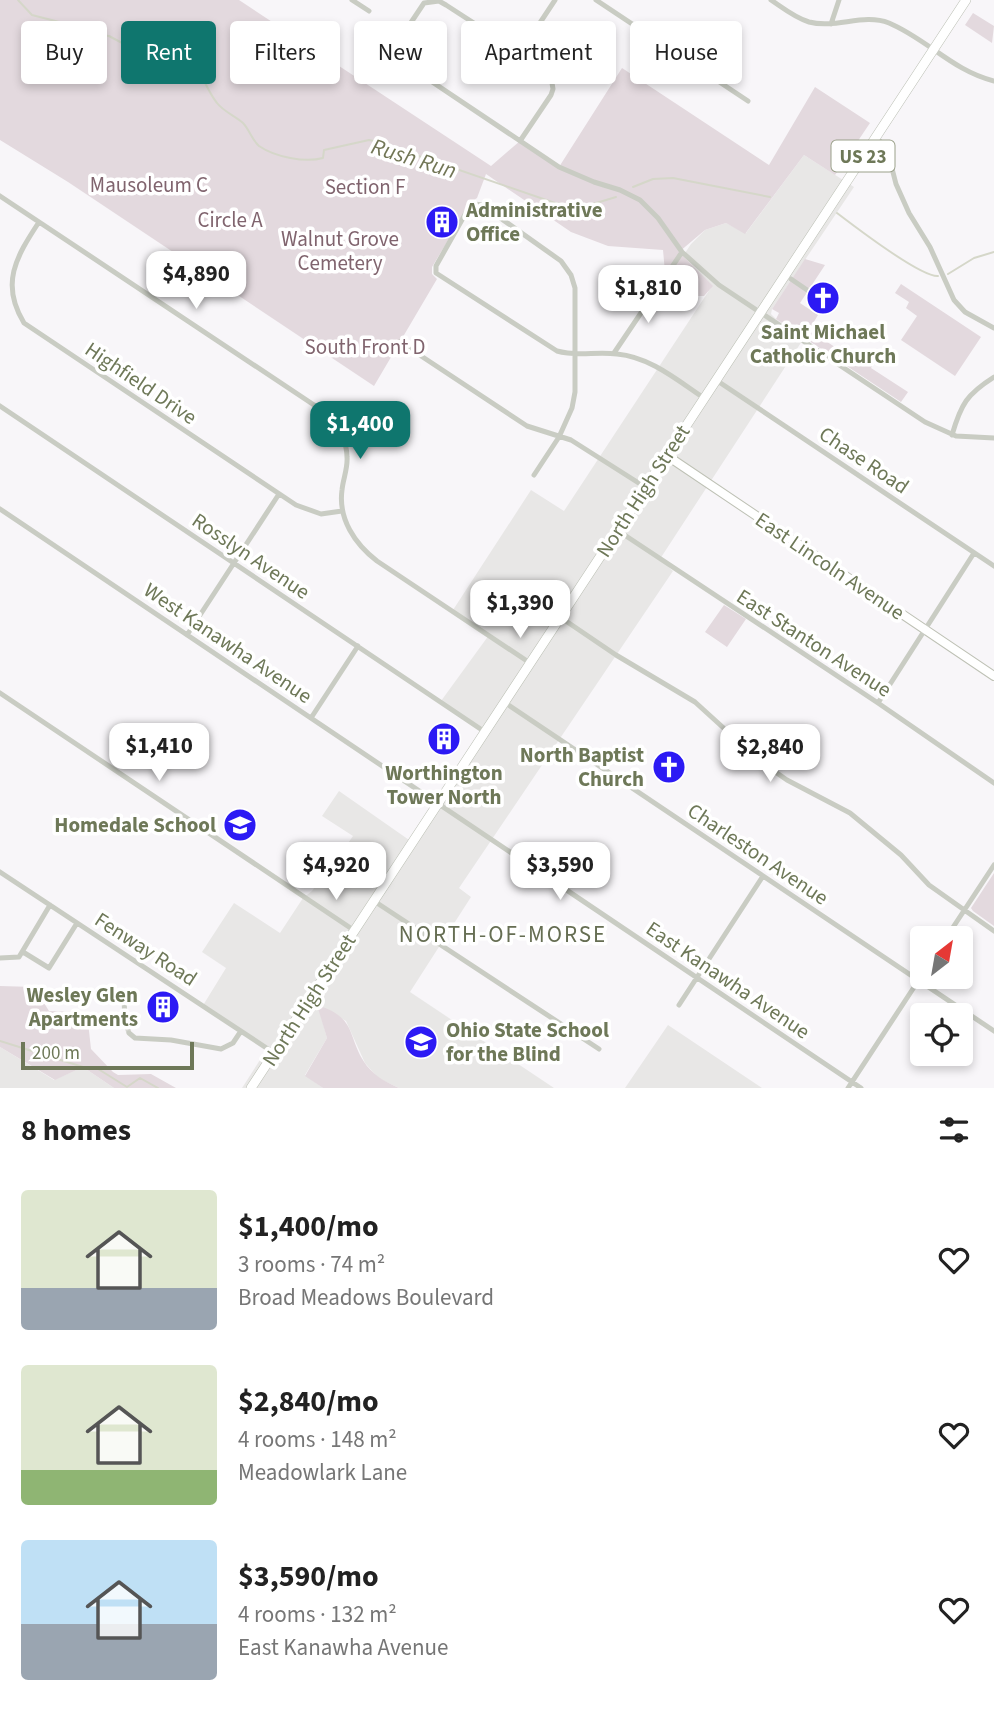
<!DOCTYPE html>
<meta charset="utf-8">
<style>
body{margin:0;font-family:"Source Sans 3",sans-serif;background:#f2f2f2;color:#222;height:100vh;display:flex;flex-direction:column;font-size:26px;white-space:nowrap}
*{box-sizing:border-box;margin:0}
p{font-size:23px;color:#767676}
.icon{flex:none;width:38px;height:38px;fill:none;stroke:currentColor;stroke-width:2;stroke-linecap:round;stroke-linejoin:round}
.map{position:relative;height:1088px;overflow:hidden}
.details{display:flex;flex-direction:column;background:#fff;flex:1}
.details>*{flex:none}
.top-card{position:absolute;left:21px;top:21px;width:952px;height:63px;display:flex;gap:14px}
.needle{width:46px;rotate:31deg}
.tools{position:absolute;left:910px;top:926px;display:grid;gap:14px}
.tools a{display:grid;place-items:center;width:63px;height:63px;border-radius:7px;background:#fff;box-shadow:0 4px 10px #0003;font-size:35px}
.scale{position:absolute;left:21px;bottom:18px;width:173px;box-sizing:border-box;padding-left:7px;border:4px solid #6e7858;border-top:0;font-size:19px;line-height:24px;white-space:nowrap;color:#6e7858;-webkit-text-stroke:5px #fff;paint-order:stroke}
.price{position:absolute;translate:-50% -60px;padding:0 16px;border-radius:14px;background:#fff;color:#222;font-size:23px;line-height:46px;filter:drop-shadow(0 2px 4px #0008)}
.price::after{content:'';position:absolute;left:50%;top:42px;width:21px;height:16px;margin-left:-10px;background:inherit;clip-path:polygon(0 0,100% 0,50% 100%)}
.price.current{background:#0f766e;color:#fff}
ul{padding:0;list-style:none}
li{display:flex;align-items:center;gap:21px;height:175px;padding:0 21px}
li span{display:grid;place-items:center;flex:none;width:196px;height:140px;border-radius:7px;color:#555}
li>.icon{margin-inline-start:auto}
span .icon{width:84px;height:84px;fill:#fffc;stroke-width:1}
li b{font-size:30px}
h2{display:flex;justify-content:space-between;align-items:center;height:84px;padding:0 21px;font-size:30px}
.tag{padding:0 24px;border-radius:7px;background:#fff;box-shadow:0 4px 10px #0003;font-size:24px;line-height:63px}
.tag.current{background:#0f766e;color:#fff}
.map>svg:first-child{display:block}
</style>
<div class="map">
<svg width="994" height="1088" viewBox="0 0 994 1088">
<rect width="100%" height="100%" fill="#f8f6f9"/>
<path fill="#e8e7e6" d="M804,155L854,187L772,309L771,314L776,319L804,338L660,559L673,571L459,888L471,897L410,992L554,1088H399L378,1078L365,1063L346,1021L318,1005L327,1038L305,1075L323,1088H242L267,1049L202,1007L226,968L202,952L234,903L280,933L303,898L312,891L341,848L344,849L353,836L322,816L339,791L412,842L486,732L441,701L489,635L453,610L531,490L564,511L712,286L683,256L691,244L705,230L726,223L746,233Z
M668,1025L762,1088H625Z
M0,1047L54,1080L83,1067L114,1088H0Z"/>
<path fill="#e3d9de" d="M0,0H239L491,166L520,141L559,167L622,68L769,165L815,87L870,123L835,175L804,155L745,234L726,223L705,230L679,252L713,286L704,296H686L666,283L663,250L608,246L571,232L486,174L477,198L471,202L432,267V274L437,279L374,386L68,182L0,140Z
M973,13L994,26L992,43L965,25Z
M805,259L825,265L800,303L818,315L809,330L844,353L848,348L873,364L871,368L908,392L901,402L776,319L779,313L772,309Z
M901,284L981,337L955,376L901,340L917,316L906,308L909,302L895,293Z
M724,605L746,619L727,647L705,632Z
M994,873V926L973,911L971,908Z
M0,986L34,987L49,1011L77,1012L88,1022L91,1049L113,1072L118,1075L151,1074L176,1088H114L83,1067L55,1080L0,1047Z
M317,1005C359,1018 346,1038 367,1066C376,1077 386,1082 399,1088H323L305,1076L327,1038Z"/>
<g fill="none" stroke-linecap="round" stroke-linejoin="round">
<path stroke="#d5d7c9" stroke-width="2" d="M18,0L32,15L67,24L90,34L109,36L124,44L134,46L147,56L168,57L184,67L197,69C205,80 208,92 217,103C224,112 234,115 243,123C249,129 252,140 259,146C275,157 305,163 323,158L324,150L369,140L378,142L555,203L583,207L616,197
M633,187L653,179L673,178L770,197
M837,213C854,226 921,277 938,276
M948,274L974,258L994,252
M0,1041L83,1067H95L127,1087L140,1078L158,1088"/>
<path stroke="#d6d6d1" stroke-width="5" stroke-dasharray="5 2.5" stroke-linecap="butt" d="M125,1020L129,1033"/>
<defs>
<path id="secondary" d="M666,455L994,676"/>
<path id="primary" d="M251,1088L966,0"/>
</defs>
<use href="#secondary" stroke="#bec1b5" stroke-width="10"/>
<use href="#primary" stroke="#bbbfb4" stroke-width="10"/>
<path stroke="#c9ccc3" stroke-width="5" d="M352,0L369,11
M596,0L748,101
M771,0C783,8 795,18 809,22C836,29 863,13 889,23C927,39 953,71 994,81
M831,24L839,0
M520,53L555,0
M876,137L887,149L896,184L909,213L930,247L954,300L965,312L994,328
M520,141L551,95L553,89L551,77L520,53L446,5L439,1L424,3L396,45L399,58L404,63L559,167L594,182L620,190L640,200L658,218L682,252L719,285L925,422L956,436L994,438
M0,196L326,413C337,425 347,439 347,457C348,468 343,479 342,490C338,519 355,544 377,561L530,663
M39,222C16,257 0,284 24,323L296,505L321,514L342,511
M791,279L810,292
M400,342L527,426L571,440L645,487
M614,353L682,252
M716,380L994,566
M0,406L485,732
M952,435C961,404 967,394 994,377
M534,475L559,437L572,408L575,392V288L571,275L561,261L482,205L474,204L467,211L436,266V273L557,351C577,357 596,351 617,354C650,357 677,380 704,398
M0,509L861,1088
M617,530L878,703L994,783
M560,617L616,655L695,702L761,762L787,780L850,813L901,855L929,885L994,931
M187,635L279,494
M0,693L355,931
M504,702L994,1031
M878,703L974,553
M311,718L358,646
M0,872L274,1053
M374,901L599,1049
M946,938L994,865
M23,952L49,968L77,923
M0,958L19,957L50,905
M124,999L125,1020
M679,1005L763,876
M129,1033L135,1038L171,1040L221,1049L233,1043L241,1031
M848,1088L922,975"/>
<use href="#secondary" stroke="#fff" stroke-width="8"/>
<use href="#primary" stroke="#fff" stroke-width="9"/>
</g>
<defs>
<symbol id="building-disc" viewBox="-11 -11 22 22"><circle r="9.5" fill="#2c1af4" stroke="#fff"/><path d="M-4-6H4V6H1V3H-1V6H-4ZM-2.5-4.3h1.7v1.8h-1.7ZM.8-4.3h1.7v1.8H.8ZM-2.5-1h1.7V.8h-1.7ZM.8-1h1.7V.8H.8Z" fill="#fff"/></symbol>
<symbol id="church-disc" viewBox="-11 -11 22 22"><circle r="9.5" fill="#2c1af4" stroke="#fff"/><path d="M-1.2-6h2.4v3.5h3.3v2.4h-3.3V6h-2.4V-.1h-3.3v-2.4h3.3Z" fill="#fff"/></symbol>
<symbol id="school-disc" viewBox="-11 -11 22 22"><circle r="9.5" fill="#2c1af4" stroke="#fff"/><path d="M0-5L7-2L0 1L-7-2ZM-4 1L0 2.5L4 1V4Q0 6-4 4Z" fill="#fff"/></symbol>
</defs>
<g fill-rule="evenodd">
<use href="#building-disc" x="423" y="203" width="38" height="38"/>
<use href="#church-disc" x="804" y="279" width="38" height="38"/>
<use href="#building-disc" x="425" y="720" width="38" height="38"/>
<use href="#church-disc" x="650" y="748" width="38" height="38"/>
<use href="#school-disc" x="221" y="806" width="38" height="38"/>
<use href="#building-disc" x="144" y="988" width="38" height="38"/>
<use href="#school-disc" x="402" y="1023" width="38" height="38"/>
</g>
<g text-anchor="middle" stroke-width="7" stroke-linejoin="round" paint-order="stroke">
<rect fill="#fff" stroke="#9aa08a" stroke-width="2" x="831.5" y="140.5" width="63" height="31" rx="5"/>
<g font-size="19" font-weight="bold" fill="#6e7858">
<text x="863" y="163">US 23</text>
</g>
<g font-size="21" fill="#80646e" stroke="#fff">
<text x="149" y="192">Mausoleum C</text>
<text x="365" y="194">Section F</text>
<text x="230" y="227">Circle A</text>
<text x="340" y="246">Walnut Grove<tspan x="340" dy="24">Cemetery</tspan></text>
<text x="365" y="354">South Front D</text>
</g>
<g font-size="21" font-weight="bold" fill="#6e7858" stroke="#fff" text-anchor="end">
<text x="466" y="217" text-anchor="start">Administrative<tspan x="466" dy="24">Office</tspan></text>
<text x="823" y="339" text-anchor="middle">Saint Michael<tspan x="823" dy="24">Catholic Church</tspan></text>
<text x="644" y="762">North Baptist<tspan x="644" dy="24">Church</tspan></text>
<text x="444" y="780" text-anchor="middle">Worthington<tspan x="444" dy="24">Tower North</tspan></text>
<text x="216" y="832">Homedale School</text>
<text x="138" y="1002">Wesley Glen<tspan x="138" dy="24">Apartments</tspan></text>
<text x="446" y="1037" text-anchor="start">Ohio State School<tspan x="446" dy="24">for the Blind</tspan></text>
</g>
<g font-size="21" fill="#6e7858" stroke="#fff">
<text transform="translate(141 383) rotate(34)" y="7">Highfield Drive</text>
<text transform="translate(864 460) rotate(34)" y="7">Chase Road</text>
<text transform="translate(643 491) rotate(-57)" y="7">North High Street</text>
<text transform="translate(251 556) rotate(34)" y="7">Rosslyn Avenue</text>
<text transform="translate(830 566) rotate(34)" y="7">East Lincoln Avenue</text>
<text transform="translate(228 643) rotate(34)" y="7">West Kanawha Avenue</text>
<text transform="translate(814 643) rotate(33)" y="7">East Stanton Avenue</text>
<text transform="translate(758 854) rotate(34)" y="7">Charleston Avenue</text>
<text transform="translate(146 949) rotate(33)" y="7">Fenway Road</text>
<text transform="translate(728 980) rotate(34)" y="7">East Kanawha Avenue</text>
<text transform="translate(309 1000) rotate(-57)" y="7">North High Street</text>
</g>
<g font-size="23" font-style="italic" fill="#727656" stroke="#fff">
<text transform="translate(414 158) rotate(17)" y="8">Rush Run</text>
</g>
<g font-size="23" letter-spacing="2" fill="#666e53" stroke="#fff">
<text x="503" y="942">NORTH-OF-MORSE</text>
</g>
</g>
</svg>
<div class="tools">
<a><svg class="needle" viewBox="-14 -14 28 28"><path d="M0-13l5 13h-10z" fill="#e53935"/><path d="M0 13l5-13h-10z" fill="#767676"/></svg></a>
<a><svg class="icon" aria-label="locate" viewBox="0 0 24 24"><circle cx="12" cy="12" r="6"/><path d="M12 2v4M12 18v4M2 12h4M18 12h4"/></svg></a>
</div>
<div class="scale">200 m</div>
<b class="price" style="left:196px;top:311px">$4,890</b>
<b class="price" style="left:648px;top:325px">$1,810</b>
<b class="price current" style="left:360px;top:461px">$1,400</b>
<b class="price" style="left:520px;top:640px">$1,390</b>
<b class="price" style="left:159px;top:783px">$1,410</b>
<b class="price" style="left:770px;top:784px">$2,840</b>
<b class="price" style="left:336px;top:902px">$4,920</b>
<b class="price" style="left:560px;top:902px">$3,590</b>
<div class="top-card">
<a class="tag">Buy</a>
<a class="tag current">Rent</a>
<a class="tag">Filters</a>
<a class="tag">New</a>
<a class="tag">Apartment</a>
<a class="tag">House</a>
</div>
</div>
<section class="details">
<h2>8 homes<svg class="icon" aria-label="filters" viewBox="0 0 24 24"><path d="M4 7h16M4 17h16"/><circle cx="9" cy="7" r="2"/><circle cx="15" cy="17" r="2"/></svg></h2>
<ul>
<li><span style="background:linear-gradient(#dfe7d0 70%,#9aa5b1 0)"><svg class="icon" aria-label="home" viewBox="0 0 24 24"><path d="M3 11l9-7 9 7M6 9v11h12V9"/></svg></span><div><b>$1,400/mo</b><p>3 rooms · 74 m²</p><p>Broad Meadows Boulevard</p></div><svg class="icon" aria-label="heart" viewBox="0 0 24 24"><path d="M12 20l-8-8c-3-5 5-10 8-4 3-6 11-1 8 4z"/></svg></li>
<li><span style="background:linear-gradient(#dfe7d0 75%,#8fb573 0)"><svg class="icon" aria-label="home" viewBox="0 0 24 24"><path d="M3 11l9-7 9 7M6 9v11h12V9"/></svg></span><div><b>$2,840/mo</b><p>4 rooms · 148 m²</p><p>Meadowlark Lane</p></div><svg class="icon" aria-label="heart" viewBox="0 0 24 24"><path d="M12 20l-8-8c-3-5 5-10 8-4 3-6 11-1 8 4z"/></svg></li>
<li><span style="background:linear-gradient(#bfe0f5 60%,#9aa5b1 0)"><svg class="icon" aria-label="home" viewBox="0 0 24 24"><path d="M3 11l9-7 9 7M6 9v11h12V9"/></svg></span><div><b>$3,590/mo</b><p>4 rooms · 132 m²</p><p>East Kanawha Avenue</p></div><svg class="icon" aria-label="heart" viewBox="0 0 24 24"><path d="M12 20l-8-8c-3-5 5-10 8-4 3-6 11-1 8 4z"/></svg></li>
</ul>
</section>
